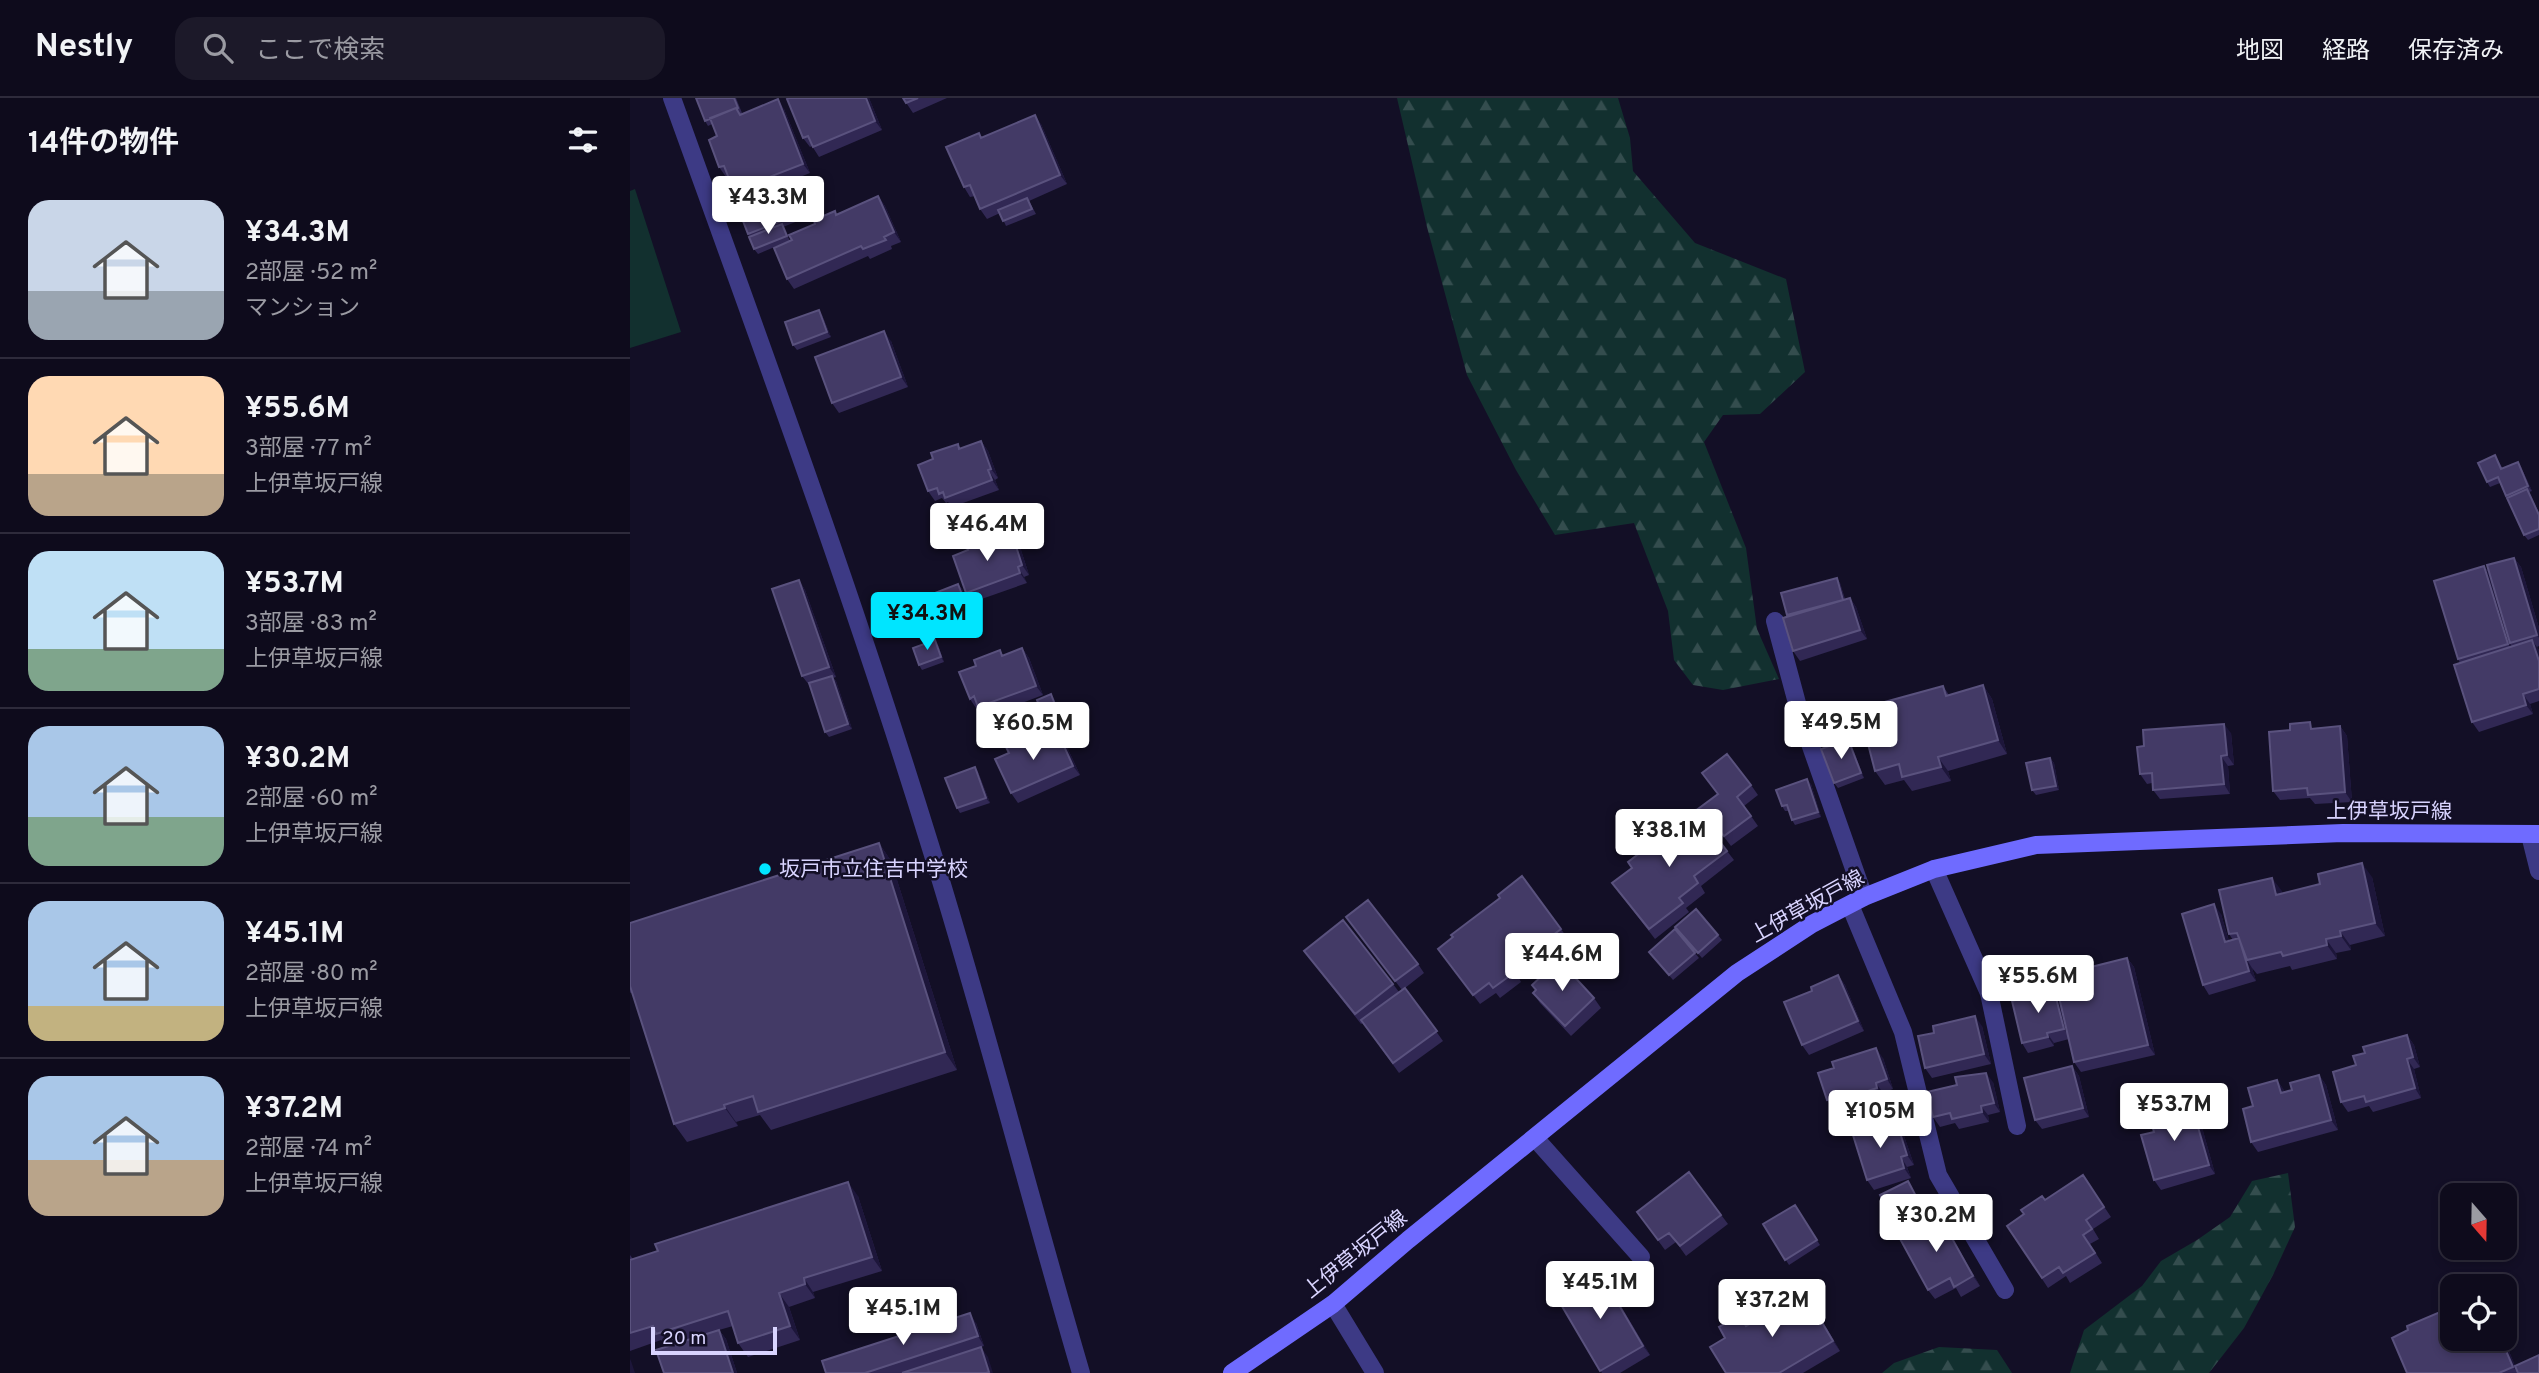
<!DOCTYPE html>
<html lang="ja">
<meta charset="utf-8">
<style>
body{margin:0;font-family:Overpass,"Noto Sans JP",sans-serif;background:#1c1929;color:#f1f3f6;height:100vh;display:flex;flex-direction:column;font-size:26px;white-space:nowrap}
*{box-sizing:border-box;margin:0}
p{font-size:23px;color:#9b9ba3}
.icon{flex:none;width:38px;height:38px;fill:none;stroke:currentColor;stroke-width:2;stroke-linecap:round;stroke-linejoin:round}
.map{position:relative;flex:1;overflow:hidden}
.drawer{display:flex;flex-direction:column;background:#0e0b1c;width:630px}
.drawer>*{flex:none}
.needle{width:46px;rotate:160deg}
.tools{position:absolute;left:1810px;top:1085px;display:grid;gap:14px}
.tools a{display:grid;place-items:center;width:77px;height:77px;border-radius:14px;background:#0e0b1c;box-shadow:0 4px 10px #0003,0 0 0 2px #2e2b3b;font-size:35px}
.scale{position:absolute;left:21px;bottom:18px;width:126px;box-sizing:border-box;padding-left:7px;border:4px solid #d9d4ff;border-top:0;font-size:19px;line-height:24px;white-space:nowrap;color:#d9d4ff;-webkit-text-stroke:5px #130f26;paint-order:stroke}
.price{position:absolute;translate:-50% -60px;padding:0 16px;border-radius:7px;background:#fff;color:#222;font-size:23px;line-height:46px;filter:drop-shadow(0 2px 4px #0008)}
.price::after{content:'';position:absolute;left:50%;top:42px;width:21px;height:16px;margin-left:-10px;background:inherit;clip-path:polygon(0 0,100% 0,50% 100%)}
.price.selected{background:#00e5ff;color:#111}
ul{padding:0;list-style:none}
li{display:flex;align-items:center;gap:21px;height:175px;padding:0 28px}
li+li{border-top:2px solid #2e2b3b}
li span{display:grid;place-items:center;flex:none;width:196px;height:140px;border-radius:21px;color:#555}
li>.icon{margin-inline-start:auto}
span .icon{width:84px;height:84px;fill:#fffc;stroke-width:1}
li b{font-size:30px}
h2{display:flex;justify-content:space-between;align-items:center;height:84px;padding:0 28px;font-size:30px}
header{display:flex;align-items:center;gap:42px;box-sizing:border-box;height:98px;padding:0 35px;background:#0e0b1c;border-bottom:2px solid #2e2b3b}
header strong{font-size:33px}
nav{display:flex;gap:38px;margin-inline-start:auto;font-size:24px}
.search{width:490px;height:63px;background:#1c1929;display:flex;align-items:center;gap:18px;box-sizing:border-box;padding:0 24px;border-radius:21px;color:#9b9ba3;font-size:26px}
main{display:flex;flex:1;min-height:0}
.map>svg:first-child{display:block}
</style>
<header>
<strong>Nestly</strong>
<div class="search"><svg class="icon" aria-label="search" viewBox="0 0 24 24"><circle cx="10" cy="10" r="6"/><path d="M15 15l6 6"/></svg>ここで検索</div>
<nav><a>地図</a><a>経路</a><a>保存済み</a></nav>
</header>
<main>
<section class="drawer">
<h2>14件の物件<svg class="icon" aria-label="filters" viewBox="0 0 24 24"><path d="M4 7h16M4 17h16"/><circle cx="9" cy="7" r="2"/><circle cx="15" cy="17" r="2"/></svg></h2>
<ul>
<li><span style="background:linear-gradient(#c9d6e8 65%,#9aa5b1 0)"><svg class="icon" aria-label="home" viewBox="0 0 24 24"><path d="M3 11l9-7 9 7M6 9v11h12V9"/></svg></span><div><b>¥34.3M</b><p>2部屋 · 52 m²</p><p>マンション</p></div></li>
<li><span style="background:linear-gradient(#ffd9b3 70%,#b9a48a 0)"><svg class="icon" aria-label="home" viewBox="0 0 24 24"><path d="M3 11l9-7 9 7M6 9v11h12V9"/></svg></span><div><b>¥55.6M</b><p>3部屋 · 77 m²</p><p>上伊草坂戸線</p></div></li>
<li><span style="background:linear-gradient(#bfe0f5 70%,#7fa58c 0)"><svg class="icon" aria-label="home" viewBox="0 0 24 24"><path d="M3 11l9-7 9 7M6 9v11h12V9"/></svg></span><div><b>¥53.7M</b><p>3部屋 · 83 m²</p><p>上伊草坂戸線</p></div></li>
<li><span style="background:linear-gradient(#a9c7e8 65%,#7fa58c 0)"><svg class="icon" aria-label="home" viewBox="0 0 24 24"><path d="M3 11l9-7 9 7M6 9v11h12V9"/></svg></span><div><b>¥30.2M</b><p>2部屋 · 60 m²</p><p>上伊草坂戸線</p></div></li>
<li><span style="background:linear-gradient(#a9c7e8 75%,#c2b280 0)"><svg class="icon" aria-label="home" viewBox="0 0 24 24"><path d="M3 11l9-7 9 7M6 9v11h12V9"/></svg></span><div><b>¥45.1M</b><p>2部屋 · 80 m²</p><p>上伊草坂戸線</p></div></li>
<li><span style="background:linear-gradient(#a9c7e8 60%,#b9a48a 0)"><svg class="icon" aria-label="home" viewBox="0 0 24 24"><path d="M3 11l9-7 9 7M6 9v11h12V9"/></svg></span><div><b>¥37.2M</b><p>2部屋 · 74 m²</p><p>上伊草坂戸線</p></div></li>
</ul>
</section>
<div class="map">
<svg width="1909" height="1275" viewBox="0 0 1909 1275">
<defs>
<pattern id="forest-firs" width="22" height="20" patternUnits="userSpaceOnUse" patternTransform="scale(1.75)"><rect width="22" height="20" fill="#12302f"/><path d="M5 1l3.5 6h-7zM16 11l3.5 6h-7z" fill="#344d4e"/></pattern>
</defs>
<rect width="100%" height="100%" fill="#130f26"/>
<path fill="#12302f" d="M5,91L51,234L0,250V93Z"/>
<path fill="url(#forest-firs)" d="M767,0H988L1000,40L1003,73L1065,145L1156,181L1175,274L1130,316L1093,317L1074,344L1116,450L1127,531L1149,581L1093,592L1063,587L1044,562L1038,513L1004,425L925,437L886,372L837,277L797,129Z
M1658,1075L1665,1129L1643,1177L1614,1230L1579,1275H1440L1454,1232L1512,1188L1531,1163L1567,1142L1600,1119L1622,1083Z
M1309,1249L1367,1252L1382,1275H1252L1264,1265Z"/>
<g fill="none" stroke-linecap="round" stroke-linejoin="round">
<path stroke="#3d3a85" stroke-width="18" d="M1145,523L1171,620L1234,799
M1304,771L1359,895L1387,1028
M1220,807L1273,934L1308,1077L1375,1192
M905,1040L1011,1159"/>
<path stroke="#3d3a85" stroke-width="18" d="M42,0C131,247 222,494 299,744C354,920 399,1098 451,1275
M1900,737L1909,773
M703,1206L745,1275"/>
<path stroke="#6f6bff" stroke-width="18" d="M602,1275L703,1206L778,1142L1107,875L1182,826L1234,799L1304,771L1406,747L1713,735L1909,736"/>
</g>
<path fill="#312854" d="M66,0H106L112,15L154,11L180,75L140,91L142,96L164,88L167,93L178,119L153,129L160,143L207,116L248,98L255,108L271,144L261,148L262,151L240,161L238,158L164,191L157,181L159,143L128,156L124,151L118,136L112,108L107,101L98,79H96L89,69L87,38L82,26L78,28L75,23Z
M159,0H239L252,32L189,59L182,48L180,49L173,40Z
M273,0H317L283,15Z
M411,26L437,86L399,103L406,116L376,128L370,115L357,121L350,111L345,98L340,99L334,89L352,39Z
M192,217L201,239L167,252L163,247Z
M261,243L278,289L209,315L202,305Z
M351,343L358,353L368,380L365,382L369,392L322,409L318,404L316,405L312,400L305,403L298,393L303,361L328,346L331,351Z
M1865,357L1873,371L1888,364L1891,369L1902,393L1899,394L1909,415V437L1898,442L1894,437L1870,385L1860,389L1857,384Z
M384,442L391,452L399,477L394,479L397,485L343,504L336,495Z
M1884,460L1891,469L1909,530V548L1907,549L1909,552V603L1900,606L1903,616L1849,634L1842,624L1830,565L1828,561L1854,468L1860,475Z
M1207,480L1210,485L1215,501L1220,500L1226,509L1237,541L1170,563L1163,553L1157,517Z
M169,482L175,492L206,579L203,580L206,583L222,631L199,639L195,634L180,588L172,578Z
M328,486L332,491L340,512L303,526L300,521Z
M308,547L314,564L292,572L289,567Z
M392,550L399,560L413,597L355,619L348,609L346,610L340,601L374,557Z
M1353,587L1362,601L1377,656L1318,673L1321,683L1282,693L1274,682L1255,687L1245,673L1313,588L1319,597Z
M421,596L424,601L435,628L420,633L417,628Z
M1710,628L1717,638L1722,704L1685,706L1680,700L1650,702L1643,693L1660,632Z
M1601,635L1604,667L1598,668L1600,696L1530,701L1523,692L1522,685L1517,686L1510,676L1514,648Z
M1218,641L1221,646L1234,680L1208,690L1204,685Z
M411,646L436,647L450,677L388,705L381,695Z
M1420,660L1424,665L1429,692L1406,697L1402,692Z
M345,669L348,674L360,705L330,715L327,710Z
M1181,686L1191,719L1165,727L1162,722L1159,713H1155L1152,708Z
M1121,687L1128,697L1114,708L1128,728L1101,748L1090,734L1087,736L1068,711Z
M249,745L261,763L327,972L141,1032L130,1017L106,1024L108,1028L57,1044L44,1026L2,894L0,895V825Z
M1097,753L1104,762L1071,788L1075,795L1056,810L1059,814L1025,841L982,785Z
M1742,779L1755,838L1720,847L1721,852L1706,855L1707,861L1662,872L1660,868L1627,876L1622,870L1626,883L1579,897L1573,887L1591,816L1599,843L1603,842L1599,836L1652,793V795Z
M716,819L788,866L794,875L775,890L813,943L769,975L733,925L731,926L674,853L763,886L769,894L772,892Z
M1045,829L1088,837L1092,842L1072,860Z
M931,831L938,841L888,878L891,884L870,900L866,895L850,906L815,860Z
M1019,854L1065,855L1069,860L1043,882Z
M1497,860L1504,869L1525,957L1451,974L1444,964L1439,941L1424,945V948L1398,955L1392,945L1428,894L1447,864L1452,871Z
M1208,877L1215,887L1234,933L1179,957L1172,947Z
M906,893L964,900L971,910L941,938L910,905L903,895Z
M1352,928L1361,966L1302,980L1295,970Z
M1777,937L1784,947L1790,969L1784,971L1791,1000L1743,1014L1739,1008L1718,1014L1711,1004L1735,955Z
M1253,960L1263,991L1253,995L1254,1000L1233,1007L1230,1003L1203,1012L1197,1002Z
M1442,968L1449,978L1459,1019L1412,1031L1405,1022Z
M1689,977L1696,987L1708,1032L1628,1054L1621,1044L1623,1008L1647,982L1655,994L1662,992Z
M1363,984L1370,1014L1358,1017L1359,1024L1329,1031L1325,1025L1310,1029L1303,1019Z
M1561,1005L1568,1015L1585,1076L1531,1092L1524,1082V1034Z
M1267,1025L1273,1035L1284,1067L1277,1069L1281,1080L1244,1092L1237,1082L1249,1026L1252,1030Z
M1059,1074L1098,1126L1056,1158L1046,1144L1035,1152L1007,1114Z
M1453,1077L1481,1119L1463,1131L1469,1141L1460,1146L1472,1165L1440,1185L1436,1178L1418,1190L1377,1128Z
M1281,1088L1299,1122L1309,1117L1315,1127L1350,1188L1331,1199L1326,1190L1305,1201L1298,1192L1271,1138Z
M228,1098L252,1173L183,1194L185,1200L159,1209L170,1242L118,1259L108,1245L103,1228L89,1232L96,1241L107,1275H34L35,1249L31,1242L0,1253V1157L3,1161Z
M1165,1107L1190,1147L1159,1167L1133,1126Z
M976,1183L1020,1257L990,1275H972L926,1198Z
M1181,1204L1210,1253L1173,1275H1096Z
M346,1225L354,1248L271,1275H196Z
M1822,1241H1874L1885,1268L1909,1275H1777Z"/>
<path fill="#1d163a" d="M236,0H239L252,32L245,23Z
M148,1L154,11L180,75L173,66Z
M405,17L411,26L437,86L430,77Z
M134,81L140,91L143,99L136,89Z
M164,88L167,93L178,119L174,114Z
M248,98L255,108L271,144L264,134Z
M189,212L192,217L201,239L197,234Z
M254,233L261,243L278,289L271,279Z
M351,343L358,353L368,380L361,371Z
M1888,364L1891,369L1902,393L1898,388Z
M358,372L365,382L369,392L362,382Z
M384,442L391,452L399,477L392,467Z
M1884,460L1891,469L1909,530V540L1907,537Z
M1854,468L1861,477L1880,545L1885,556L1878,546Z
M388,469L394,479L397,485L390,475Z
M1207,480L1210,485L1216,508L1213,503Z
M169,482L175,492L206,579L199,569Z
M328,486L332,491L340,512L336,507Z
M1220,500L1226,509L1237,541L1230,532Z
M305,542L308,547L314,564L311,559Z
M1902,542L1909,552V563Z
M392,550L399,560L413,597L406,588Z
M202,578L206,583L222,631L218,626Z
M1353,587L1362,601L1377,656L1368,642Z
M421,596L424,601L435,628L431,623Z
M1893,596L1900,606L1903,616L1896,607Z
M1594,626L1601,635L1604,667L1597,657Z
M1710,628L1717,638L1722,704L1715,694Z
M429,637L436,647L450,677L443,668Z
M1218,641L1221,646L1234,680L1231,675Z
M1591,658L1598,668L1600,696L1594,686Z
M1308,659L1318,673L1321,683L1311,669Z
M1420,660L1424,665L1429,692L1426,688Z
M345,669L348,674L360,705L356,700Z
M1177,681L1181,686L1191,719L1188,714Z
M249,745L261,763L327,972L315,954Z
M1732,765L1742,779L1755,838L1745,825Z
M1642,780L1652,793L1655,811L1646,797Z
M1584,806L1591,816L1602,854L1595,844Z
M1710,833L1720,847L1721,852L1711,838Z
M1609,840L1617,862L1622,870L1626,883L1619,873Z
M1696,841L1706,855L1707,861L1697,847Z
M1497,860L1504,869L1525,957L1518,947Z
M1208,877L1215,887L1234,933L1228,923Z
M1423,888L1430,897L1441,941L1434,931Z
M1345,918L1352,928L1361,966L1354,956Z
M1417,935L1424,945V948L1418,939Z
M1777,937L1784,947L1790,969L1783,959Z
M1246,950L1253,960L1263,991L1257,981Z
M1777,961L1784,971L1791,1000L1785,990Z
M1442,968L1449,978L1459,1019L1453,1010Z
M1356,975L1363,984L1370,1014L1364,1005Z
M1689,977L1696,987L1708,1032L1701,1022Z
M1647,982L1654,992L1658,1004L1651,995Z
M1246,985L1253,995L1254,1000L1247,990Z
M1561,1005L1568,1015L1585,1076L1579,1067Z
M94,1007L106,1024L108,1028L95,1010Z
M1351,1008L1358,1017L1359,1024L1352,1014Z
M1267,1025L1273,1035L1284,1067L1277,1057Z
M1271,1059L1277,1069L1281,1080L1274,1070Z
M218,1084L228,1098L252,1173L242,1159Z
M1309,1117L1315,1127L1350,1188L1343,1178Z
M969,1173L976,1183L1020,1257L1013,1248Z
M174,1180L183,1194L185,1200L175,1186Z
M1174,1194L1181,1204L1210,1253L1203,1243Z
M149,1195L159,1209L170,1242L160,1228Z
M340,1215L346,1225L354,1248L348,1238Z
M89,1232L96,1241L107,1275H103Z
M1871,1241H1874L1888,1275L1883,1269Z
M351,1249L358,1259L363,1275H360Z
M0,1261L1,1263L5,1275H0Z"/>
<path fill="#433a66" stroke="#5a527e" stroke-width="2" d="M66,0H104L108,10L107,11L106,10L75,23Z
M159,0H236L245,23L183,49L178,38L173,40L157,1Z
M273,0H288L276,5Z
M148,1L173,66L134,81L136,89L107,101L94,68L89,69L79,42L87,38L80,20L106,10L110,17Z
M405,17L430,77L350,111L340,87L334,89L316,49L349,35L351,40Z
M164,88L174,114L118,136L108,110Z
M248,98L264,134L254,139L256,142L233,151L231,148L157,181L144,150L162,142L159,137L185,126L184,122L205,113L206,117Z
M397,100L402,111L373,123L368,112Z
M152,126L157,138L124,151L119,139Z
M189,212L197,234L163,247L155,224Z
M254,233L271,279L202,305L185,259Z
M351,343L361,371L358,372L362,382L315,400L313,394L309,396L307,390L298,393L288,367L303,361L301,355L328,346L329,351Z
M1865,357L1871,371L1888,364L1898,388L1876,398L1868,379L1857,384L1848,365Z
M1897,391L1909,417V431L1894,437L1877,400Z
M363,436L367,448L384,442L392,467L388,469L390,475L336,495L323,458L338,452L336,446Z
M1884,460L1907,537L1880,545L1857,467Z
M1854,468L1878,546L1828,561L1804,483Z
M1207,480L1213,502L1157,517L1151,495Z
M169,482L199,569L172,578L142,491Z
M328,486L336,507L300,521L292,500Z
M1220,500L1230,532L1163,553L1153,520Z
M305,542L311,559L289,567L283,550Z
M1902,542L1909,563V591L1893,596L1896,607L1842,624L1824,567Z
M392,550L406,588L348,609L344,598L340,601L329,574L346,568L344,562L370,552L372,558Z
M202,578L218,626L195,634L179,585Z
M1353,587L1368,642L1308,659L1311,669L1272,679L1269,666L1245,673L1229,611L1313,588L1316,598Z
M421,596L431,623L417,628L407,602Z
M1680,624L1681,631L1710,628L1715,694L1678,697L1677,690L1643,693L1639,634L1660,632V626Z
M1594,626L1597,657L1591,658L1594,686L1523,692L1522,675L1510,676L1507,649L1514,648L1513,632Z
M404,636L409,646L429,637L443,668L381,695L365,661L379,655L376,649Z
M1218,641L1231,675L1204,685L1191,651Z
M1097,656L1121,687L1107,699L1121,718L1094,738L1083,724L1080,726L1068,711L1088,696L1072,675Z
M1420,660L1426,688L1402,692L1396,665Z
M345,669L356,700L327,710L315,680Z
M1177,681L1188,714L1162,722L1157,707L1152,708L1146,692Z
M1066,712L1097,753L1064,778L1068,785L1049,800L1053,805L1019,831L982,785L1002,770L998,764Z
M249,745L315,954L128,1014L123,998L94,1007L95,1010L44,1026L0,888V825Z
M1732,765L1745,825L1710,833L1711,838L1696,841L1697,847L1653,858L1651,854L1617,862L1607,835L1599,836L1589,792L1642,780L1646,797L1690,786L1688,776Z
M892,778L931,831L881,869L885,874L863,890L859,885L843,897L808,851L823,839L821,837L870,800L868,797Z
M738,802L788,866L765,883L716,819Z
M1584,806L1595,844L1609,840L1619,873L1573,887L1552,816Z
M1066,811L1088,837L1068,855L1045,829Z
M713,822L763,886L725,916L674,853Z
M1045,831L1065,855L1039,877L1019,854Z
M1497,860L1518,947L1444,964L1422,869L1447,864L1449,872Z
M929,862L964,900L935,928L903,895L906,892L902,887Z
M1208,877L1228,923L1172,947L1154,904L1182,893L1181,889Z
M1423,888L1434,931L1417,935L1418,939L1392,945L1382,903L1397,899L1396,894Z
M775,890L807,933L763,965L731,922Z
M1345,918L1354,956L1295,970L1288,938L1304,935L1303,928Z
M1777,937L1783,959L1777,961L1785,990L1736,1004L1734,998L1711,1004L1703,974L1726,967L1723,958L1735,955L1733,949Z
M1246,950L1257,981L1246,985L1247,990L1226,997L1224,993L1197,1002L1188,975L1204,970L1202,964Z
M1442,968L1453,1010L1405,1022L1394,980Z
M1356,975L1364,1005L1351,1008L1352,1014L1322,1021L1320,1015L1303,1019L1297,994L1327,987L1325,979Z
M1689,977L1701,1022L1621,1044L1613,1011L1623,1008L1618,990L1647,982L1651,995L1662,992L1660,985Z
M1561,1005L1579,1067L1524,1082L1511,1037L1524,1034L1519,1017Z
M1267,1025L1277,1057L1271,1059L1274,1070L1237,1082L1222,1034L1249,1026L1250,1030Z
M1059,1074L1091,1117L1050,1148L1039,1135L1028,1142L1007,1114Z
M1453,1077L1474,1109L1456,1122L1462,1131L1453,1137L1465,1155L1433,1175L1429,1169L1412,1180L1377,1128L1394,1116L1391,1112L1412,1098L1415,1102Z
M1278,1083L1299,1123L1271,1138L1250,1097Z
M218,1084L242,1159L174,1180L175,1186L149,1195L160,1228L108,1245L98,1213L26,1236L23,1228L0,1235V1161V1162L28,1153L25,1146Z
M1165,1107L1187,1142L1155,1162L1133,1126Z
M1309,1117L1343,1178L1324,1189L1320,1180L1298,1192L1269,1139Z
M969,1173L1013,1248L970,1273L926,1198Z
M1174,1194L1203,1243L1149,1275H1096L1080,1249L1095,1240L1089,1229L1110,1217L1116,1228Z
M1822,1209V1241H1871L1883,1269L1869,1275H1777L1762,1240L1778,1232L1777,1228Z
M340,1215L348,1238L235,1275H196L192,1263Z
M89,1232L103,1275H34L26,1252Z
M351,1249L359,1274L356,1275H272Z
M1909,1257V1275H1888L1885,1268Z"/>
<circle fill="#00e5ff" stroke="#130f26" stroke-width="2.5" cx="135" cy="771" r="7"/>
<g text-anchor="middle" stroke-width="5" stroke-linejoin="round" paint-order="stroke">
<g font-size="21" fill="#d9d4ff" stroke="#130f26">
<text x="1759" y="720">上伊草坂戸線</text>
<text transform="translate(1177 808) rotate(-29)" y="7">上伊草坂戸線</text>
<text transform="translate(725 1156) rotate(-39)" y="7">上伊草坂戸線</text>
</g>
<g font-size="21" fill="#d9d4ff" stroke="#130f26" text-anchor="start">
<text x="149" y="778">坂戸市立住吉中学校</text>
</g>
</g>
</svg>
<div class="tools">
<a><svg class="needle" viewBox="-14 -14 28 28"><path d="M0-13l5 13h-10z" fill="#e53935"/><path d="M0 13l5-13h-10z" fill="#9b9ba3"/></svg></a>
<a><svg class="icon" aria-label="locate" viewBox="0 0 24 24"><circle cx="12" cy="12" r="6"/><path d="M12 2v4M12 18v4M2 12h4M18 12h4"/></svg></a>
</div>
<div class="scale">20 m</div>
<b class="price" style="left:138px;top:138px">¥43.3M</b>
<b class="price" style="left:357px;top:465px">¥46.4M</b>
<b class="price selected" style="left:297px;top:554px">¥34.3M</b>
<b class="price" style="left:1211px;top:663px">¥49.5M</b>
<b class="price" style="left:403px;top:664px">¥60.5M</b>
<b class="price" style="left:1039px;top:771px">¥38.1M</b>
<b class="price" style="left:932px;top:895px">¥44.6M</b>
<b class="price" style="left:1408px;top:917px">¥55.6M</b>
<b class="price" style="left:1544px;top:1045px">¥53.7M</b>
<b class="price" style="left:1250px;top:1052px">¥105M</b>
<b class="price" style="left:1306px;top:1156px">¥30.2M</b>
<b class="price" style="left:970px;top:1223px">¥45.1M</b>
<b class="price" style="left:1142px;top:1241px">¥37.2M</b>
<b class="price" style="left:273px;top:1249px">¥45.1M</b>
</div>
</main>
